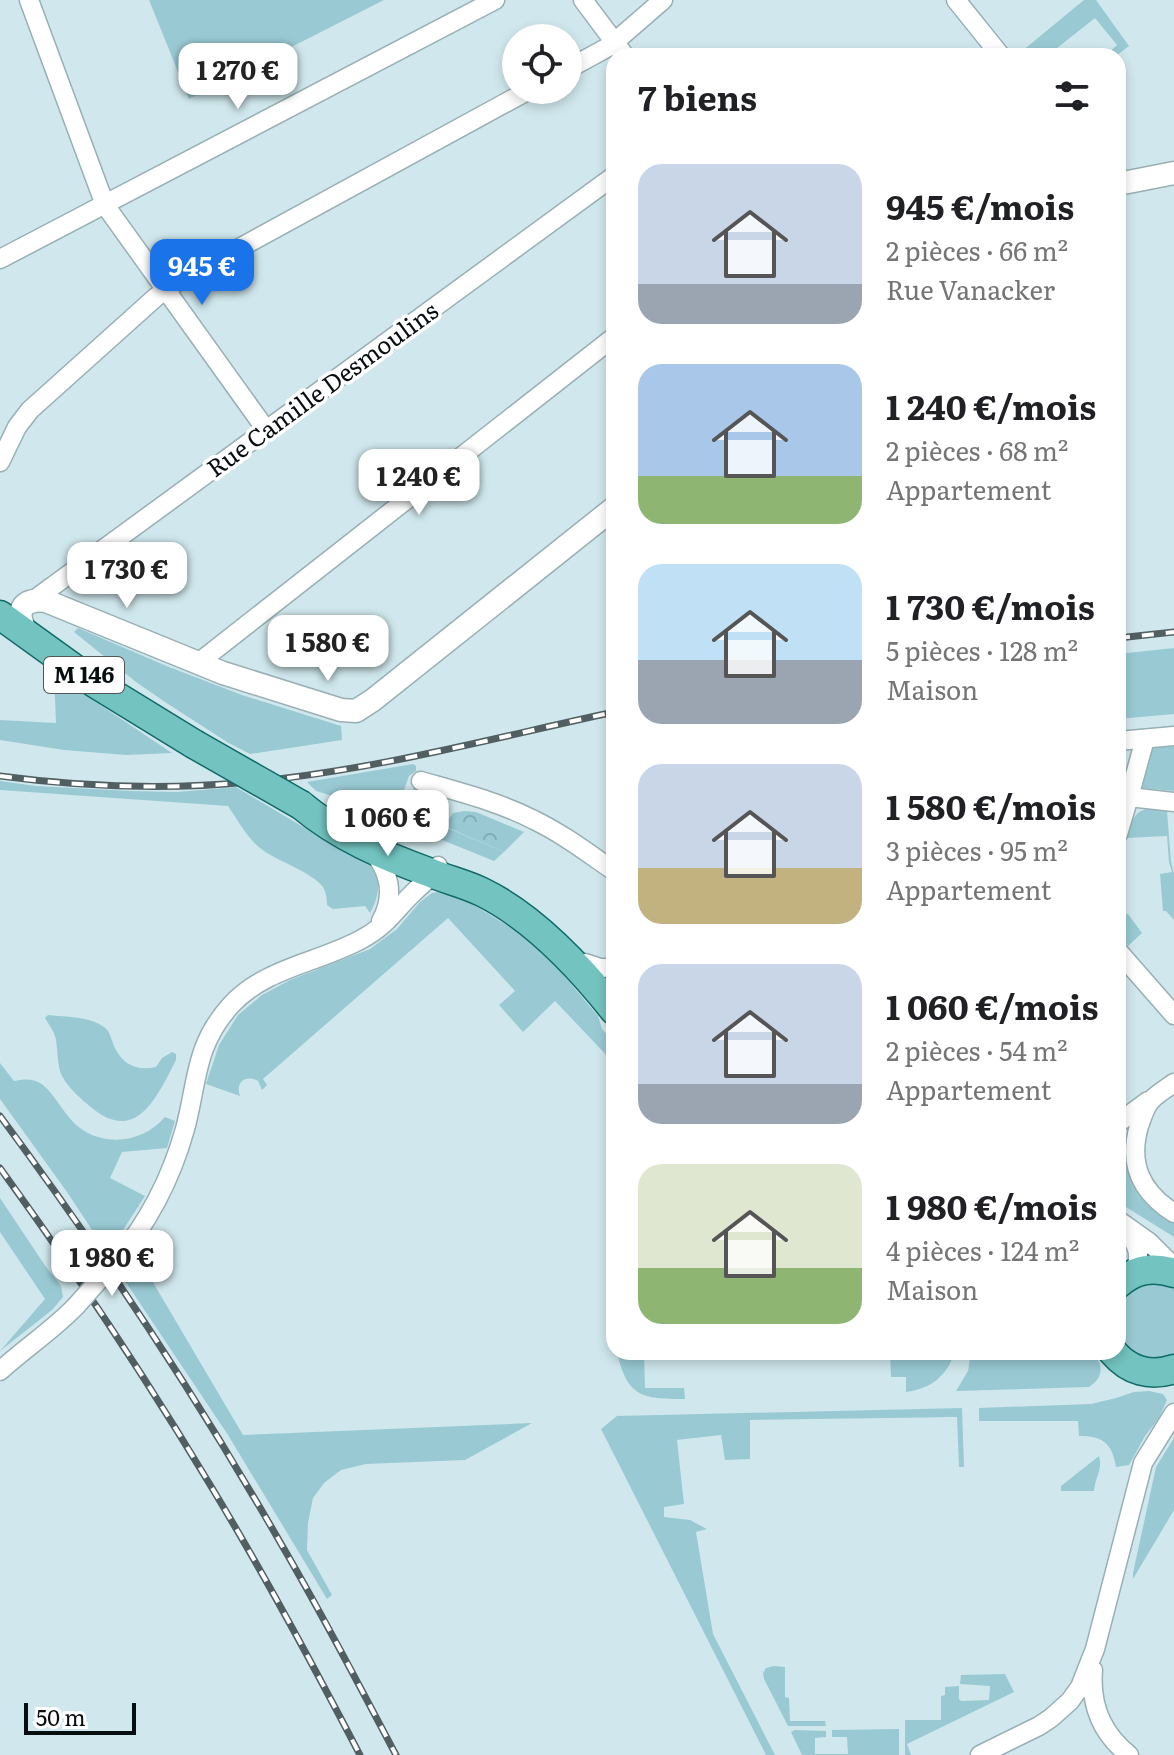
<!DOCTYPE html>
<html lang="fr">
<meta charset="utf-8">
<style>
body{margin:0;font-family:Literata,serif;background:#f2f2f2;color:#202124;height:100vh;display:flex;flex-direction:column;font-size:30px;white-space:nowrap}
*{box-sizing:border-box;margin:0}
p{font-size:26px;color:#757577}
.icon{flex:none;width:44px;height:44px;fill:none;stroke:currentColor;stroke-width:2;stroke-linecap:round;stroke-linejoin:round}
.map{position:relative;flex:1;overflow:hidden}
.details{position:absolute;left:606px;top:48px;width:520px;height:1312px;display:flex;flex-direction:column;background:#fff;border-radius:24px;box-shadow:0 4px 12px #0003}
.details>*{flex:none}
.controls{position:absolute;left:502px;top:24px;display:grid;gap:16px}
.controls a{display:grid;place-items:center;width:80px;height:80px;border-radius:50%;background:#fff;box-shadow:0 4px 12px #0003;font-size:40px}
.scale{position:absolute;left:24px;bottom:20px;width:112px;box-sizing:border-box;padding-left:8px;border:4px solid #070e10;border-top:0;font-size:22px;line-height:28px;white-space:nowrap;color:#070e10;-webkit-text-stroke:6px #fff;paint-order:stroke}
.price{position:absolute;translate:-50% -68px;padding:0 18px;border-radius:16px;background:#fff;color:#222;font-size:26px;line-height:52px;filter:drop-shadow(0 2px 4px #0008)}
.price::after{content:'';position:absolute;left:50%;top:48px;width:24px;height:18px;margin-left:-12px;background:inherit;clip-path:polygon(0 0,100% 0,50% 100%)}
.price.on{background:#1a73e8;color:#fff}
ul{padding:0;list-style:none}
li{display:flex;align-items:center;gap:24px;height:200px;padding:0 32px}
li span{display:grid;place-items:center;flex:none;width:224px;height:160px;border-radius:24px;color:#555}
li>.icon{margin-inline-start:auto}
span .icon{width:96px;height:96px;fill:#fffc;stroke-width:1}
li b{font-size:34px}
h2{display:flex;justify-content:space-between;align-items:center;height:96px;padding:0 32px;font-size:34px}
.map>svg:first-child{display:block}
</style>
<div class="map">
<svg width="1174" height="1755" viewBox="0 0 1174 1755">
<defs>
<pattern id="park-crowns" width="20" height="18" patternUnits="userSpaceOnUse" patternTransform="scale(2)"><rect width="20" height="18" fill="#99cad4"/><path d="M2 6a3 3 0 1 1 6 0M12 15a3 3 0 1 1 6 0" fill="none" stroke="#82acb5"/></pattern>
</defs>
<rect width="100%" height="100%" fill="#d0e8ed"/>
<path fill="#99cad4" d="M149,0H384L189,99Z
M1084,0H1096L1129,46L1116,56H1105L1117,45L1095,18L1047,56H1016Z
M78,628L169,667L242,695L341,726L342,740L250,754L227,742L165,702L136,682L74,632Z
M1174,648V714L1118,719V654Z
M54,674L172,753L126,755L64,750L0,740V720L56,723Z
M1174,742V791L1142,788L1140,784L1152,746Z
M413,764L416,766V771L409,776L400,801L408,804L414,787L426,796L429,802L426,819L504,852L494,861L336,797L316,791L307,782Z
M0,781L36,786L132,791L177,792L236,787L347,853L367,852C369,856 373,860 375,864C382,878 378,900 370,913L365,906L333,909L327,905C327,899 326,892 323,887C313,873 278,861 264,851C248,840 239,822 228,806L0,790Z
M1149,809L1167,811L1171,862L1174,874V920L1166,911H1163L1160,874L1172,872L1169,862L1167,836L1127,838C1131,824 1133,810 1149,809Z
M443,891L466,900L521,934L556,966L598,1016L602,1029L614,1043V1063L555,1001L523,1032L499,1005L515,991L448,918L263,1079L267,1085L262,1090L258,1081C246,1074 235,1082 240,1096L206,1084L219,1045L238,1015L262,995L290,980L370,949L397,929L420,902L432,893Z
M1128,914L1142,933L1128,946L1118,932V915Z
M48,1015C66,1017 89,1016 104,1027C111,1032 111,1040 115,1048C124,1066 138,1071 156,1067L162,1058L172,1052L176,1054V1060C158,1095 137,1145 92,1108C81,1099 69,1089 62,1076C57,1065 58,1052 56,1040C54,1030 49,1025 45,1018Z
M0,1063L14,1081C24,1079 34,1078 43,1085C57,1097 65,1117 80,1128C107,1148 145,1141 165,1117L175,1121L167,1148L122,1152L110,1178L145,1196L123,1230L106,1251L67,1192L0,1099Z
M1118,1160L1130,1169L1174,1221V1237L1118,1202Z
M0,1198L46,1267L61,1286L63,1297L52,1310L0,1351L45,1299L0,1232Z
M132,1271H141L151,1279L243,1435L532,1423L465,1460L366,1464L341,1470L324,1483L313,1498L308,1523L307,1550L332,1595L327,1599L228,1435L123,1278Z
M1174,1281V1361L1153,1365L1118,1345V1297L1133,1283Z
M617,1352H644L645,1388H684L685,1399C642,1399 627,1397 617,1352Z
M890,1352H955C946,1377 932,1388 906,1392V1377H891Z
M971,1352H1092C1104,1364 1104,1378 1089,1387L956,1391L968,1371Z
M1149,1391L1163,1394L1167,1400L1159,1418L1145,1436L1129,1465L1116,1467C1112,1443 1103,1436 1079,1436L1078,1421H979V1408L1091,1404L1116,1398L1134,1392Z
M962,1408L964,1467H959L957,1417L750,1420V1459L725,1460L721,1435L677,1440L684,1504L664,1507V1517L690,1520L707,1529L696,1532L713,1634L775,1755H766L601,1429L617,1416Z
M1174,1438V1510L1133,1579V1573L1156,1467Z
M1099,1456C1103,1469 1095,1478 1094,1491H1061V1486Z
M774,1666L785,1667V1697L789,1698L790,1721H825L826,1726H788L764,1679L763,1673L766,1668Z
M1005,1674L1014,1692L907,1744L911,1755H905V1720H941V1696L945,1695V1687L959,1686V1699L961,1701L989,1700L990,1686L960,1684L961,1675Z
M899,1729V1755H802L791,1732L795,1730L826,1731V1737L815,1738V1754H848L847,1737H832V1730Z"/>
<path fill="url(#park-crowns)" d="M464,811L476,812L524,832L504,852L444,826L453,813Z"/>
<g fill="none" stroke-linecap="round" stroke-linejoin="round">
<defs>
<path id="minor" d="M29,0L105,205L267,431
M583,0L625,56
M956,0L1001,56
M568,69L610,46L663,0
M0,259L495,0
M0,462L17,427L30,410L156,297L177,282L529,90
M31,602L614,176
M198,663L614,337
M1118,741L1174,736
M421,781C459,792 499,802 534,820C563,834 588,853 614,871
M1121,795L1129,797L1145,739
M1118,834L1129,797L1174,802
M371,850C390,870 395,896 381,921
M1118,951L1174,1015
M585,963L600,968H614
M1174,1083C1166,1089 1154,1095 1149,1103C1144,1110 1142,1118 1139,1126C1128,1164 1141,1192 1174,1213
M1118,1123L1148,1101
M1118,1220L1149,1242L1174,1267
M1123,1228C1137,1242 1144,1257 1132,1274
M115,1262C149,1222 171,1179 185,1129C198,1081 194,1046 231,1005C265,968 317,963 360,940C387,926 393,912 414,892C423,883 432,878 438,866
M0,1371C25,1348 53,1330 76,1306
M1093,1670C1090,1705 1101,1733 1129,1755
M980,1755L1039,1726L1051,1718L1070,1701L1080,1687L1095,1649L1143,1463L1174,1413"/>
<path id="tertiary" d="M1118,184L1174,173
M27,633C14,613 21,598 46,601L223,673L341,710L356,711L373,700L614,508"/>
<path id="primary" d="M0,615L93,682L194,744
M301,805C339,837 384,856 431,873C448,880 466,884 482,892C533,917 579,966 614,1010
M1118,1284C1135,1269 1153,1266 1174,1273
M1113,1352C1129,1371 1150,1377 1174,1369"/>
</defs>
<use href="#minor" stroke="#98afb4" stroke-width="21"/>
<use href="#tertiary" stroke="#98afb4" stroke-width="25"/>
<use href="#primary" stroke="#106a67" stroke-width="31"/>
<use href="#minor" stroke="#fff" stroke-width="18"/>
<use href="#tertiary" stroke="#fff" stroke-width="22"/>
<use href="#primary" stroke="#73c4c0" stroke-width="28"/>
<defs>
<path id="rail" d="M1118,638L1174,632
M0,776C83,787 166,790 249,782C372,771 493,738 614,712
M0,1116C101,1252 195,1394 280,1542C321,1612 358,1683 396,1755
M0,1168C74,1270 144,1375 209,1483C263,1572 312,1663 360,1755"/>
</defs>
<use href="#rail" stroke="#515f62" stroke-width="7"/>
<use href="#rail" stroke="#fff" stroke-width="4" stroke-dasharray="12" stroke-linecap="butt"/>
<defs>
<path id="minor-bridge" d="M76,1306L115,1262"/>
<path id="primary-bridge" d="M194,744L301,805"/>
</defs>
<use href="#minor-bridge" stroke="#98afb4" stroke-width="21" stroke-linecap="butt"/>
<use href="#primary-bridge" stroke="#106a67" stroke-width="31" stroke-linecap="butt"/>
<use href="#minor-bridge" stroke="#fff" stroke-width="18"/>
<use href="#primary-bridge" stroke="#73c4c0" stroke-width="28"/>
</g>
<g text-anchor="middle" stroke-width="7" stroke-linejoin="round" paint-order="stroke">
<rect fill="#fff" stroke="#515658" stroke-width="2" x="44" y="657" width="80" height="36" rx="6"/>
<g font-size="22" font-weight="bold" fill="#070e10">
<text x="84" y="683">M 146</text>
</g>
<g font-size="24" fill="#070e10" stroke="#fff">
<text transform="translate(323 390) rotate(-36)" y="8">Rue Camille Desmoulins</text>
</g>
</g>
</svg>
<div class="controls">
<a><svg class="icon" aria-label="locate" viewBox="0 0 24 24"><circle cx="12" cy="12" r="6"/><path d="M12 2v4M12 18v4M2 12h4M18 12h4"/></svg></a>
</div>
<div class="scale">50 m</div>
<b class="price" style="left:238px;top:111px">1 270 €</b>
<b class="price on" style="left:202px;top:307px">945 €</b>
<b class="price" style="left:419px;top:517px">1 240 €</b>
<b class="price" style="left:127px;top:610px">1 730 €</b>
<b class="price" style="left:328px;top:683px">1 580 €</b>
<b class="price" style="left:388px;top:858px">1 060 €</b>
<b class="price" style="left:112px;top:1298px">1 980 €</b>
<section class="details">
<h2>7 biens<svg class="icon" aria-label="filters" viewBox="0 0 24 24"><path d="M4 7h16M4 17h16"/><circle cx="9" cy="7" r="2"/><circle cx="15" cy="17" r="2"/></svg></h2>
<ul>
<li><span style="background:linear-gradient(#c9d6e8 75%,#9aa5b1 0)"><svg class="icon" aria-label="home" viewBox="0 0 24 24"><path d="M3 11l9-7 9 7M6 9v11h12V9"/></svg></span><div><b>945 €/mois</b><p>2 pièces · 66 m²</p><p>Rue Vanacker</p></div></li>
<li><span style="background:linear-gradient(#a9c7e8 70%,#8fb573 0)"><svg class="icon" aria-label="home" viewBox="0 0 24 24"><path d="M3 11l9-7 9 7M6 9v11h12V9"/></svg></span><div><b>1 240 €/mois</b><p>2 pièces · 68 m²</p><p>Appartement</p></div></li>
<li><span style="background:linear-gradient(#bfe0f5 60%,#9aa5b1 0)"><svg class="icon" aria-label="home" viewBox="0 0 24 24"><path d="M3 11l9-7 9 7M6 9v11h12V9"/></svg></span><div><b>1 730 €/mois</b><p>5 pièces · 128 m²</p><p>Maison</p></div></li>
<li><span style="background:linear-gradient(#c9d6e8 65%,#c2b280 0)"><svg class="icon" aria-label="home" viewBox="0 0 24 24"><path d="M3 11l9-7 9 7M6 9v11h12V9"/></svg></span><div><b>1 580 €/mois</b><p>3 pièces · 95 m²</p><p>Appartement</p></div></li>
<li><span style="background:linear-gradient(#c9d6e8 75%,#9aa5b1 0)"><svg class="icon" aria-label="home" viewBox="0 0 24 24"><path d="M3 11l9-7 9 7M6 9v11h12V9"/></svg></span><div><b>1 060 €/mois</b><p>2 pièces · 54 m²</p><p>Appartement</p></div></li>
<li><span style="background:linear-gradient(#dfe7d0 65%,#8fb573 0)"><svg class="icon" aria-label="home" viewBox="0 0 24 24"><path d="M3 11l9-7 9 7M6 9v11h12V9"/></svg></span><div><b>1 980 €/mois</b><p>4 pièces · 124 m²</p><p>Maison</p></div></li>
</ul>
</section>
</div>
